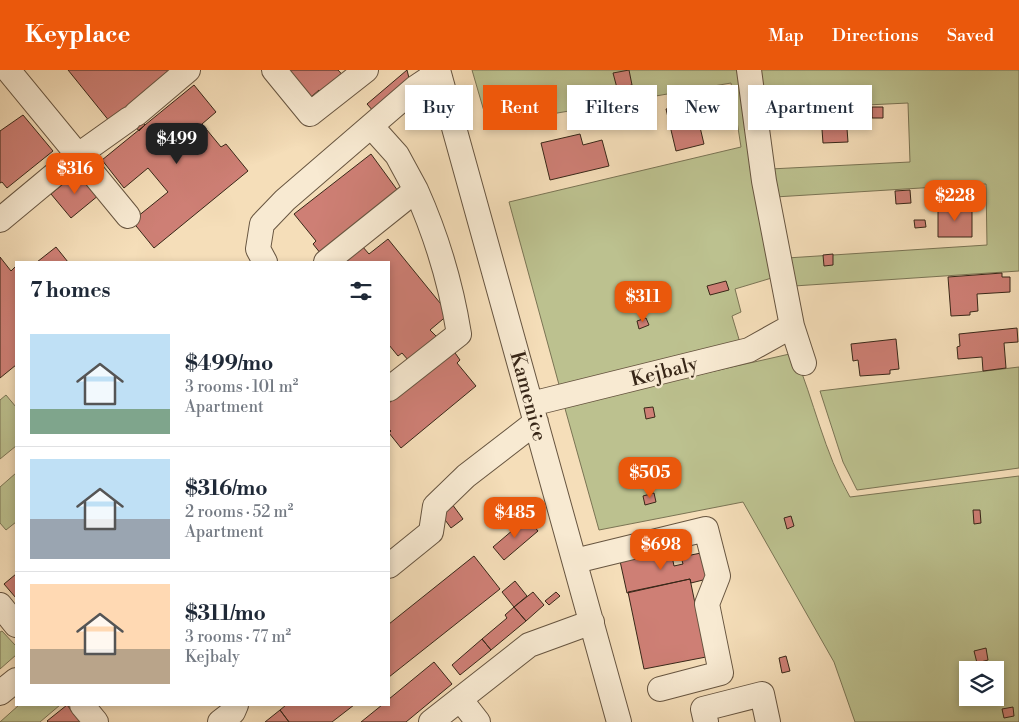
<!DOCTYPE html>
<meta charset="utf-8">
<style>
body{margin:0;font-family:"Libre Bodoni",serif;background:#f6f6f7;color:#1f2937;height:100vh;display:flex;flex-direction:column;font-size:19px;white-space:nowrap}
*{box-sizing:border-box;margin:0}
p{font-size:16px;color:#747a83}
.icon{flex:none;width:28px;height:28px;fill:none;stroke:currentColor;stroke-width:2;stroke-linecap:round;stroke-linejoin:round}
.map{position:relative;flex:1;overflow:hidden}
.drawer{position:absolute;left:15px;top:191px;width:375px;height:445px;display:flex;flex-direction:column;background:#fff;border-radius:0px;box-shadow:0 2px 8px #0003}
.drawer>*{flex:none}
.top-card{position:absolute;left:405px;top:15px;width:475px;height:45px;display:flex;gap:10px}
.fabs{position:absolute;left:959px;top:591px;display:grid;gap:10px}
.fabs a{display:grid;place-items:center;width:45px;height:45px;border-radius:0px;background:#fff;box-shadow:0 2px 8px #0003;font-size:25px}
.price{position:absolute;translate:-50% -42px;padding:0 11px;border-radius:10px;background:#ea580c;color:#fff;font-size:16px;line-height:32px;filter:drop-shadow(0 1px 2px #0008)}
.price::after{content:'';position:absolute;left:50%;top:30px;width:15px;height:11px;margin-left:-8px;background:inherit;clip-path:polygon(0 0,100% 0,50% 100%)}
.price.active{background:#222;color:#fff}
ul{padding:0;list-style:none}
li{display:flex;align-items:center;gap:15px;height:125px;padding:0 15px}
li+li{border-top:1px solid #e0e1e3}
li span{display:grid;place-items:center;flex:none;width:140px;height:100px;border-radius:0px;color:#555}
li>.icon{margin-inline-start:auto}
span .icon{width:60px;height:60px;fill:#fffc;stroke-width:1}
li b{font-size:21px}
h2{display:flex;justify-content:space-between;align-items:center;height:60px;padding:0 15px;font-size:21px}
.tag{padding:0 18px;border-radius:0px;background:#fff;box-shadow:0 2px 8px #0003;font-size:18px;line-height:45px}
.tag.active{background:#ea580c;color:#fff}
header{display:flex;align-items:center;gap:30px;box-sizing:border-box;height:70px;padding:0 25px;background:#ea580c;color:#fff}
header strong{font-size:24px}
nav{display:flex;gap:28px;margin-inline-start:auto;font-size:18px}
.map>svg:first-child{display:block}
</style>
<header>
<strong>Keyplace</strong>
<nav><a>Map</a><a>Directions</a><a>Saved</a></nav>
</header>
<div class="map">
<svg width="1019" height="652" viewBox="0 0 1019 652">
<rect width="100%" height="100%" fill="#f5deb9"/>
<filter id="stains"><feTurbulence type="fractalNoise" baseFrequency=".004" numOctaves="4"/><feColorMatrix values="0 0 0 0 .2 0 0 0 0 .09 0 0 0 0 .02 0 0 0 .5 -.17"/></filter>
<radialGradient id="worn" r=".72"><stop offset=".6" stop-color="#630" stop-opacity="0"/><stop offset="1" stop-color="#630" stop-opacity=".3"/></radialGradient>
<path fill="#bcc18f" stroke="#7a7454" fill-rule="evenodd" d="M472,0H745L775,207L735,219L741,242L732,246L741,276L561,322L509,132L741,77L731,13L488,55Z
M760,0H1019V201L794,216L787,188L987,175L986,114L775,127L770,99L910,92L908,33L763,40Z
M794,283C814,330 824,383 850,427L1019,406V652H855L834,592L743,432L599,460L564,335ZM968,600H995V628H968Z
M1019,297V398L857,420L843,392L820,321Z
M6,325L16,337V376L0,389V330Z
M16,403V452L6,460L0,453V417Z
M2,561L16,576V585L0,599V562Z
M19,635H60L40,652H0Z"/>
<path fill="#ce7f75" stroke="#382718" d="M68,0H173L129,36L145,55L139,61L123,41L110,52Z
M289,0H338L347,10L324,28L319,20L311,27Z
M407,0L410,12L374,42L367,34Z
M629,0L632,15L617,18L613,3Z
M194,15L216,42L202,54L221,77L226,74L248,101L154,178L132,151L168,122L148,98L124,118L102,90Z
M694,32L704,74L676,81L666,39Z
M872,37H883V48H872Z
M23,45L53,81L7,118L2,112L0,113V61Z
M846,45L848,72L823,73L821,46Z
M580,64L583,75L602,70L609,96L550,110L541,73Z
M371,84L398,121L321,184L313,174L316,171L294,144Z
M79,101L99,125L71,148L51,124Z
M910,120L911,133L896,134L895,121Z
M938,136H972V167H938Z
M914,150H925L926,157L915,158Z
M388,169L449,244L430,260L438,268L409,291L402,283L398,286L389,275V192H341L362,176L369,184Z
M56,177L68,192H37Z
M833,184V195L824,196L823,185Z
M0,187L11,201L16,196V295L0,308Z
M1002,203V207H1010V222L977,224L978,241L970,242V245L951,246L948,207Z
M726,211L729,220L710,225L707,216Z
M646,248L649,255L639,259L637,251Z
M1017,258L1018,272L1004,273L1006,298L983,301L982,287L958,289L957,277L960,276L959,264Z
M896,269L899,299L890,300V304L860,306L858,290L853,291L851,274Z
M453,280L460,290L457,293L476,316L401,378L389,363L391,361L389,359V333Z
M653,337L655,347L646,349L644,338Z
M654,423L656,432L645,435L643,426Z
M452,434L463,449L451,458L440,443Z
M973,440H980L981,453L974,454Z
M791,446L794,456L787,459L784,448Z
M527,448L538,461L504,490L493,477Z
M671,481L674,496L683,494L681,487L701,483L707,509L691,513L690,509L627,523L620,491Z
M474,486L500,519L389,607V554Z
M16,504V528L4,514Z
M690,509L706,587L644,599L628,522Z
M515,511L527,526L514,537L502,522Z
M533,522L544,535L526,551L514,537Z
M556,522L560,526L549,535L545,531Z
M514,537L526,551L491,580L482,569L507,548L505,545Z
M482,569L491,580L460,605L452,595Z
M986,578L988,590L977,593L974,581Z
M786,586L790,601L782,603L779,588Z
M434,592L452,614L406,652H361L382,635H389V629Z
M67,635L81,652H48L47,651Z
M286,635H354L332,652H289L280,640Z
M1013,637L1014,646L1004,648L1002,639Z
M280,640L289,652H265Z"/>
<g fill="none" stroke-linecap="round" stroke-linejoin="round">
<defs>
<path id="minor" d="M8,0L128,146
M274,0L310,44L366,0
M438,0L619,652
M136,44L188,0
M0,150L77,86L129,49
M265,192L258,179L262,154L285,130L415,18L427,10L440,7
M326,192L416,120L397,85L371,56
M792,256L804,293
M389,319L459,264C451,214 437,167 416,120
M531,334L749,280L792,256L764,111L749,0
M575,491L706,459L718,506L707,534L721,603L660,619
M389,496L431,462L435,436L466,406L536,352
M0,535L16,555
M0,623L16,610
M460,629L478,652
M82,635L96,652
M220,652L233,642L236,635
M431,652L529,575L592,552
M706,652L703,639L762,624L768,652"/>
</defs>
<use href="#minor" stroke="#675540" stroke-width="26"/>
<use href="#minor" stroke="#f8ead2" stroke-width="24"/>
</g>
<g text-anchor="middle" stroke-width="4.5" stroke-linejoin="round" paint-order="stroke">
<g font-size="20" fill="#382718" stroke="#f8ead2">
<text transform="translate(664 301) rotate(-14)" y="7">Kejbaly</text>
<text transform="translate(529 326) rotate(75)" y="7">Kamenice</text>
</g>
</g>
<rect width="100%" height="100%" filter="url(#stains)"/>
<rect width="100%" height="100%" fill="url(#worn)"/>
</svg>
<div class="fabs">
<a><svg class="icon" aria-label="layers" viewBox="0 0 24 24"><path d="M12 4l9 5-9 5-9-5zM3 14l9 5 9-5"/></svg></a>
</div>
<b class="price active" style="left:177px;top:95px">$499</b>
<b class="price" style="left:75px;top:125px">$316</b>
<b class="price" style="left:955px;top:152px">$228</b>
<b class="price" style="left:643px;top:253px">$311</b>
<b class="price" style="left:650px;top:429px">$505</b>
<b class="price" style="left:515px;top:469px">$485</b>
<b class="price" style="left:661px;top:501px">$698</b>
<div class="top-card">
<a class="tag">Buy</a>
<a class="tag active">Rent</a>
<a class="tag">Filters</a>
<a class="tag">New</a>
<a class="tag">Apartment</a>
</div>
<section class="drawer">
<h2>7 homes<svg class="icon" aria-label="filters" viewBox="0 0 24 24"><path d="M4 7h16M4 17h16"/><circle cx="9" cy="7" r="2"/><circle cx="15" cy="17" r="2"/></svg></h2>
<ul>
<li><span style="background:linear-gradient(#bfe0f5 75%,#7fa58c 0)"><svg class="icon" aria-label="home" viewBox="0 0 24 24"><path d="M3 11l9-7 9 7M6 9v11h12V9"/></svg></span><div><b>$499/mo</b><p>3 rooms · 101 m²</p><p>Apartment</p></div></li>
<li><span style="background:linear-gradient(#bfe0f5 60%,#9aa5b1 0)"><svg class="icon" aria-label="home" viewBox="0 0 24 24"><path d="M3 11l9-7 9 7M6 9v11h12V9"/></svg></span><div><b>$316/mo</b><p>2 rooms · 52 m²</p><p>Apartment</p></div></li>
<li><span style="background:linear-gradient(#ffd9b3 65%,#b9a48a 0)"><svg class="icon" aria-label="home" viewBox="0 0 24 24"><path d="M3 11l9-7 9 7M6 9v11h12V9"/></svg></span><div><b>$311/mo</b><p>3 rooms · 77 m²</p><p>Kejbaly</p></div></li>
</ul>
</section>
</div>
